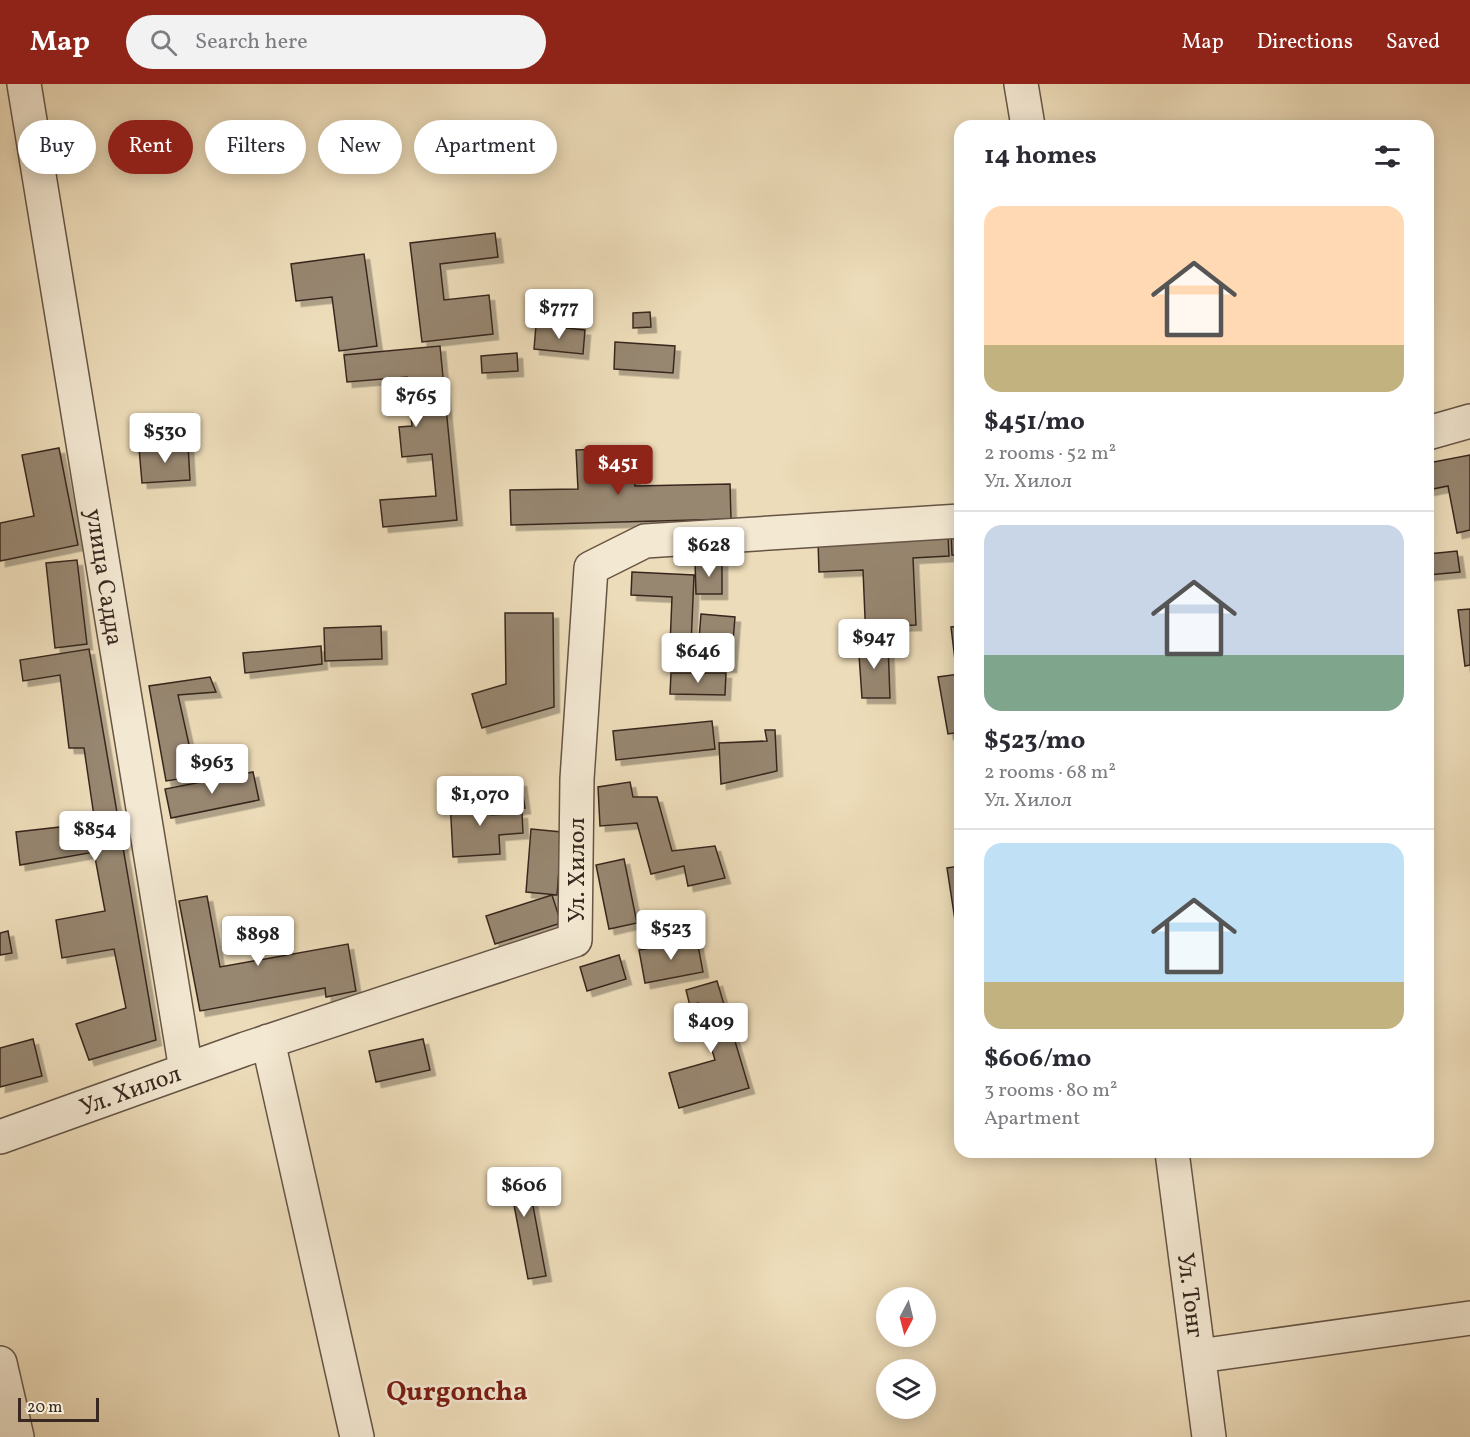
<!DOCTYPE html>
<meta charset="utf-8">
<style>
body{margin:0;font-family:Vollkorn,serif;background:#f2f2f3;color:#2b2b33;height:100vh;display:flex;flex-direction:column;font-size:22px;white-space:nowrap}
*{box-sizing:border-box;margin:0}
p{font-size:20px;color:#7c7c81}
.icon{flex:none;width:33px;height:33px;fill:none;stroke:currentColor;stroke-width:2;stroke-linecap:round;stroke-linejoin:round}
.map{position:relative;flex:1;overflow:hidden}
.side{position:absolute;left:954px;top:36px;width:480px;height:1038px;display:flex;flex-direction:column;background:#fff;border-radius:18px;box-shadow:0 3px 15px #0003}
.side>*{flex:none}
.guide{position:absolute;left:18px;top:36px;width:570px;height:54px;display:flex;gap:12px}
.needle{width:39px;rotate:187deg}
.fabs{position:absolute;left:876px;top:1203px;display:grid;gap:12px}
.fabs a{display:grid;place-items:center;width:60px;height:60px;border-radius:50%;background:#fff;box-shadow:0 3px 15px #0003;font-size:30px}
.scale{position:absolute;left:18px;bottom:15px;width:81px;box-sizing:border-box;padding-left:6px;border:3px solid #39281f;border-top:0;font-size:16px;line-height:21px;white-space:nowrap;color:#39281f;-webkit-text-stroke:4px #f3e8d2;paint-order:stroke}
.price{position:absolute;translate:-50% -51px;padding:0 14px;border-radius:6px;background:#fff;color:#222;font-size:20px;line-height:39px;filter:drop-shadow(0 2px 3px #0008)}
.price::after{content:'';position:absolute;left:50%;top:36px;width:18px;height:14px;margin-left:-9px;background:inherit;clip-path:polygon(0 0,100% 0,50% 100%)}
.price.selected{background:#8f2418;color:#fff}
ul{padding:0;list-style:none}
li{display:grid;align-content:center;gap:12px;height:318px;padding:0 30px}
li+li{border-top:2px solid #e1e1e2}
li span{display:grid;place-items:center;height:186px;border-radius:18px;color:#555}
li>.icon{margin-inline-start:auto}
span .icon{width:108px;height:108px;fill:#fffc;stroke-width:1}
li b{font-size:26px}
h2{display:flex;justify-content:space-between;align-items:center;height:72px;padding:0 30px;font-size:26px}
.tag{padding:0 21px;border-radius:27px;background:#fff;box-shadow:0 3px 15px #0003;font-size:21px;line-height:54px}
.tag.selected{background:#8f2418;color:#fff}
header{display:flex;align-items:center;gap:36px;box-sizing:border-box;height:84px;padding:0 30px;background:#8f2418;color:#fff}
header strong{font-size:28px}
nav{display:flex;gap:33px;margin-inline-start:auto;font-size:21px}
.search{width:420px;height:54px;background:#f2f2f3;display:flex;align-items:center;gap:15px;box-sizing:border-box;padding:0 21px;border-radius:33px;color:#7c7c81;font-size:22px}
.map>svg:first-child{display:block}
</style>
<header>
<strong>Map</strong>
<div class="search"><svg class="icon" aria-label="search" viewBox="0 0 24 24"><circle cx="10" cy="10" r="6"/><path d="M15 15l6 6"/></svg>Search here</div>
<nav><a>Map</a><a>Directions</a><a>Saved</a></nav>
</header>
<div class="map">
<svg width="1470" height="1353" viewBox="0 0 1470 1353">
<defs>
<filter id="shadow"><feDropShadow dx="5.5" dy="5.5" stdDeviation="0" flood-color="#0004"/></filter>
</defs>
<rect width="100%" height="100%" fill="#eddcb9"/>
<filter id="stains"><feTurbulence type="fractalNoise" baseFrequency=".00333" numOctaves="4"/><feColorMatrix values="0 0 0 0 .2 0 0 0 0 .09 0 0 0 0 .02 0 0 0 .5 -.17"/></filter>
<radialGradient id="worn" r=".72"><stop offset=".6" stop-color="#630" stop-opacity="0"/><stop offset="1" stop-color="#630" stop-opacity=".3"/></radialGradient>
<path fill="#97866f" stroke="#39281f" stroke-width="1.5" filter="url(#shadow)" d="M495,149L498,173L440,180L444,216L489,211L493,250L422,258L410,159Z
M364,170L377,262L339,267L332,213L296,217L291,180Z
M650,228L651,243L633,244V229Z
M536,241L585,246L583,270L534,265Z
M615,258L675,262L673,289L614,285Z
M440,262L457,436L383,443L380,416L436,412L432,370L402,373L399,343L412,342L407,293L347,298L344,271Z
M517,269L518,287L482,289L481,272Z
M188,360L190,396L142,399L139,364Z
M59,364L78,461L0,477V439L34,432L22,371Z
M634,364L635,402L730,400L731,435L511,441L510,406L578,405L576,366Z
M1470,371V446L1457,449L1448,402L1428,406V379Z
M960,448V471H952L951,449Z
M948,450L949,472L913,474L916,541L892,542L893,556L866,557L863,486L819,488L818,456Z
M1457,467L1460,488L1428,491V470Z
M77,476L87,560L55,564L46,479Z
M722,477V510H696L695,478Z
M632,488L694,491L691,562L670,561L672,513L631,511Z
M1470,525V581L1465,582L1458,526Z
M505,529H553L554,623L482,644L472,610L506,600Z
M701,530L735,533L731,583L697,580Z
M381,542L382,575L325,577L324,544Z
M960,542V575L955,576L951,543Z
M858,557L888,559L890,614H862Z
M321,562L322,580L245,589L243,569Z
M89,565L156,956L89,976L76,940L126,924L114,865L62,874L56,836L105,827L94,768L20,781L16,748L95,739L84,664H69L60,591L23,597L20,576Z
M671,589H726L725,611L670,610Z
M959,590L960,648L948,650L938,593Z
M210,593L216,608L178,611L190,665L226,662L230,687L166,697L149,602Z
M712,637L715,665L616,676L613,647Z
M765,646H775L777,687L721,700L719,659L767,657Z
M253,688L259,716L171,734L165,705Z
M521,697L525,724L494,728L490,701Z
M630,698L633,713H657L672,767L715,762L725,794L688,802L684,782L651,790L637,739L600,742L598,703Z
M490,714L491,731L522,729L523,749L499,751L500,770L453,773L450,716Z
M531,745L562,748L557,811L526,808Z
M624,775L637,839L609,845L596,781Z
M960,782V869L947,784Z
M552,811L561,839L495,860L486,832Z
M207,812L220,883L348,860L356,907L326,913L325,904L200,927L179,817Z
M8,847L12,869L0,871V849Z
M697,856L703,888L645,899L639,866Z
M619,871L626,895L587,907L580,883Z
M717,897L749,1004L679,1024L669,989L715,976L698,919L690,922L686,906Z
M33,955L42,992L0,1003V964Z
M423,955L430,986L376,998L369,967Z
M526,1084L546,1192L528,1195L511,1105L495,1108L492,1090Z"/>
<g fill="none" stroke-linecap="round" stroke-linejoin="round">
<defs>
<path id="minor" d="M24,0L186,986
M1021,0L1028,42
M1428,349L1470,337
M268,957L357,1353
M0,1053L245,965L575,856L577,695L591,484L645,457L960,437
M1172,1068L1209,1353
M1199,1272L1470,1234
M0,1279L17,1353"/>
</defs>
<use href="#minor" stroke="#665546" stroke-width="36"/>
<use href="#minor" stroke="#f3e8d2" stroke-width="33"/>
</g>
<g text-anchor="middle" stroke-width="5" stroke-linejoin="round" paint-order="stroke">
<g font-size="24" fill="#39281f" stroke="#f3e8d2">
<text transform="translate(105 493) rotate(81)" y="8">улица Садда</text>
<text transform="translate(576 786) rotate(-90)" y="8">Ул. Хилол</text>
<text transform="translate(130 1006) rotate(-20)" y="8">Ул. Хилол</text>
<text transform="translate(1191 1211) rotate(83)" y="8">Ул. Тонг</text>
</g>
<g font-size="27" font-weight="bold" fill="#7a1f14" stroke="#f3e8d2">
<text x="457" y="1316">Qurgoncha</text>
</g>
</g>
<rect width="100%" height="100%" filter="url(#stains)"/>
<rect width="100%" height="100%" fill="url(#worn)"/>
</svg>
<div class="fabs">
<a><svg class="needle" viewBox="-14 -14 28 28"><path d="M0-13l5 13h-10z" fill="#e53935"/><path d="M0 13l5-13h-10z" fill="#7c7c81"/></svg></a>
<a><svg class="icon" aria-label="layers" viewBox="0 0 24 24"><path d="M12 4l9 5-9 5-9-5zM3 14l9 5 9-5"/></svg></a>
</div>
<div class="scale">20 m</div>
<b class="price" style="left:559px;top:256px">$777</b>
<b class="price" style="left:416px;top:344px">$765</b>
<b class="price" style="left:165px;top:380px">$530</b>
<b class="price selected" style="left:618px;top:412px">$451</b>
<b class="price" style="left:709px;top:494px">$628</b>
<b class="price" style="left:874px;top:586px">$947</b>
<b class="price" style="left:698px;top:600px">$646</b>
<b class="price" style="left:212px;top:711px">$963</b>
<b class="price" style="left:480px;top:743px">$1,070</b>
<b class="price" style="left:95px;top:778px">$854</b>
<b class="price" style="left:671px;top:877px">$523</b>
<b class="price" style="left:258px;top:883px">$898</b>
<b class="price" style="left:711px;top:970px">$409</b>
<b class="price" style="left:524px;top:1134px">$606</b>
<div class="guide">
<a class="tag">Buy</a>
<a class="tag selected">Rent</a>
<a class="tag">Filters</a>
<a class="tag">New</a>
<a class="tag">Apartment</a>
</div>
<section class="side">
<h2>14 homes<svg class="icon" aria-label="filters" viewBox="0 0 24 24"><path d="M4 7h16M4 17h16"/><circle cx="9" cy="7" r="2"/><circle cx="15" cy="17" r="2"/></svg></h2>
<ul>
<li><span style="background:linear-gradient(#ffd9b3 75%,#c2b280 0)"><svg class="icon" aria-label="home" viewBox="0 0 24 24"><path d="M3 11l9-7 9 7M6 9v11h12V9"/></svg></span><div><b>$451/mo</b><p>2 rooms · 52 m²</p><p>Ул. Хилол</p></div></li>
<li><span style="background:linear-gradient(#c9d6e8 70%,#7fa58c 0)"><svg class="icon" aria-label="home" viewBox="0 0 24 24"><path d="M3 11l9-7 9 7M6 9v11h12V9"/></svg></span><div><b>$523/mo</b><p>2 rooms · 68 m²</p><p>Ул. Хилол</p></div></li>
<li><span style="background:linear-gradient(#bfe0f5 75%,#c2b280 0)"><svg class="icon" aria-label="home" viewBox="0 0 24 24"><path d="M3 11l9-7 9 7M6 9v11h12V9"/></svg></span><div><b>$606/mo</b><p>3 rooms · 80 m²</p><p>Apartment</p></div></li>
</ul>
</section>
</div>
